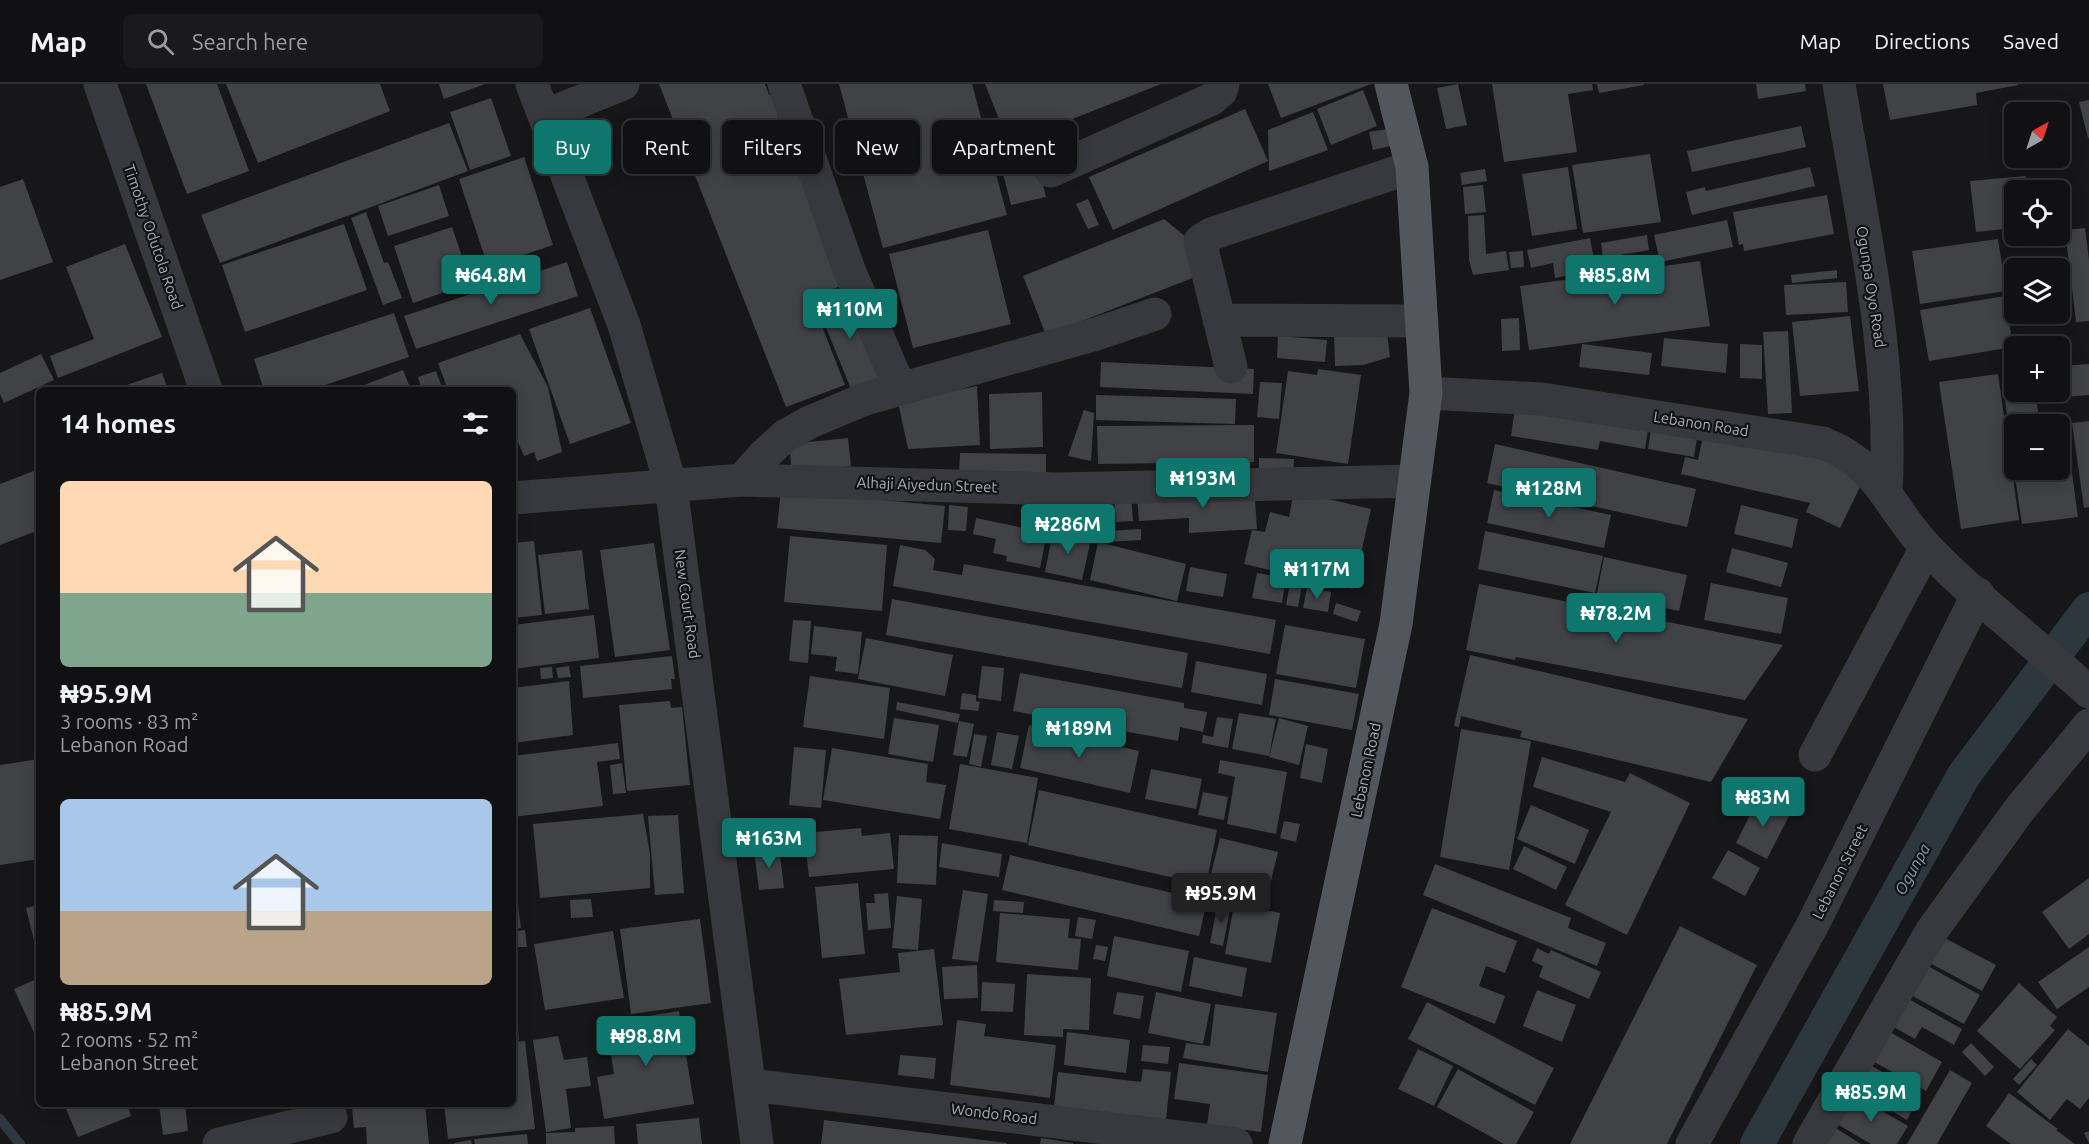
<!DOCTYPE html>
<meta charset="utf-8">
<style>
body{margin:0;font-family:Ubuntu,sans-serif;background:#1a1a1c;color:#f1f3f6;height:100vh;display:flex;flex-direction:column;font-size:22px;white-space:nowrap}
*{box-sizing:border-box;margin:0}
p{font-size:20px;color:#9c9da0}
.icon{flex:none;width:33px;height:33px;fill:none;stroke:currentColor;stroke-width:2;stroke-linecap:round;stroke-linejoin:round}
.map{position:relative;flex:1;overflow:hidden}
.panel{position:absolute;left:36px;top:303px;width:480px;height:720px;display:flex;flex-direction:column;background:#111113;border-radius:9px;box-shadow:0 3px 15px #0003,0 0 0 2px #303133}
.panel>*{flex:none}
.top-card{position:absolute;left:534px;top:36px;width:570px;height:54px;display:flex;gap:12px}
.needle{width:39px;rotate:39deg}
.buttons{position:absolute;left:2004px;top:18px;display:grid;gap:12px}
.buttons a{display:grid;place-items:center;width:66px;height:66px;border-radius:9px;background:#111113;box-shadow:0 3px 15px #0003,0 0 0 2px #303133;font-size:30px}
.price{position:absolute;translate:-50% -51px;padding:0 14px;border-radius:6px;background:#0f766e;color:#fff;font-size:20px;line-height:39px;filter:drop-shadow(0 2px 3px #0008)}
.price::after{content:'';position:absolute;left:50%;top:36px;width:18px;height:14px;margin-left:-9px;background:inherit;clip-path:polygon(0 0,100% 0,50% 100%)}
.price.selected{background:#222;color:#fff}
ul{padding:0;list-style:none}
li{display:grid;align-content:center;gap:12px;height:318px;padding:0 24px}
li span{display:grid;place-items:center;height:186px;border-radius:9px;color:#555}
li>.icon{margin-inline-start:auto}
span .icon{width:108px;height:108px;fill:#fffc;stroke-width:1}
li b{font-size:26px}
h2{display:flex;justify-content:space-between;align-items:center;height:72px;padding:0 24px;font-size:26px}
.pill{padding:0 21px;border-radius:9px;background:#111113;box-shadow:0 3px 15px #0003,0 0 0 2px #303133;font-size:21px;line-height:54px}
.pill.selected{background:#0f766e;color:#fff}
header{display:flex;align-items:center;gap:36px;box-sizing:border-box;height:84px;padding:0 30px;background:#111113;border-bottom:2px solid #303133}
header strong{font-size:28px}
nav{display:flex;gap:33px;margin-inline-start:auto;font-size:21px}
.search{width:420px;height:54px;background:#1a1a1c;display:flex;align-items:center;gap:15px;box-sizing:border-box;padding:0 21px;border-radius:9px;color:#9c9da0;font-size:22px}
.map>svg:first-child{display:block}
</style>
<header>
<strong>Map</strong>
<div class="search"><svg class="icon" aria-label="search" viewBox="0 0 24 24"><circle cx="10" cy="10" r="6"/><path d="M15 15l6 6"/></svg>Search here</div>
<nav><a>Map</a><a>Directions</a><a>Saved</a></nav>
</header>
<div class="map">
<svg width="2089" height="1060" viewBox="0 0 2089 1060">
<rect width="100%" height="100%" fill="#171719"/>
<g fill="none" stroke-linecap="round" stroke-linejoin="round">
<path stroke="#2c383e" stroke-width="10" d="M0,1035L20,1060"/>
<path stroke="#2c383e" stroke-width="34" d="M1757,1060L1964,691L2089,525"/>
</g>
<path fill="#414246" d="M146,0H217L249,87L187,110Z
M226,0H380L390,27L258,79Z
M439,0H485L444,15Z
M659,0H765L769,11L775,9L783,29L777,31L843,201L811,214L845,301L786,323Z
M839,0H972L1007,131L883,164Z
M985,0H1161L1009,60Z
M1268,0H1371L1281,34Z
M1458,0L1467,41L1446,45L1437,4Z
M1492,0H1592L1593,6L1568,10L1577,68L1504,78Z
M1597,0H1644V1L1599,9Z
M1756,0H1805L1806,7L1758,15Z
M1883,0H2018V1L1976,9L1977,21L1890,36Z
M1363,6L1377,42L1331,61L1317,25Z
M491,14L511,72L470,86L450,28Z
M2089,16V54H2088L2079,18Z
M1245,25L1268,77L1113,146L1089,93Z
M1313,28L1328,66L1269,87L1268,46Z
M449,39L468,87L220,179L201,131Z
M1801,42L1806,63L1692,88L1687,67Z
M1387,45L1391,62L1373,66L1369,48Z
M1034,64L1046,113L1011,121L999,73Z
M1650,70L1661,138L1583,149L1572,81Z
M524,73L553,161L488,183L459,95Z
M1568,83L1577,145L1532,152L1522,90Z
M1810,83L1815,102L1692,131L1686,108L1705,103L1706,107Z
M1485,85L1487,97L1462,101L1460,89Z
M2026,92L2028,106H2014V144L1976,148L1970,97Z
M23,95L53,178L0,196V103Z
M439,101L449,132L388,152L378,122Z
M1483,101L1486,128L1465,130L1463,103Z
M1827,111L1834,150L1744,167L1743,160L1739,161L1733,128Z
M1088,115L1099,141L1088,145L1076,120Z
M366,128L384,179L388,178L402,214L383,221L351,134Z
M1484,131L1486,170L1506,167L1509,186L1473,191L1469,176L1468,132Z
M1164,135L1191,157L1195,193L1046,251L1023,192Z
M1727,136L1733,163L1660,178L1654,151Z
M344,140L367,206L245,248L222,181Z
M452,143L471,199L413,219L394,162Z
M2085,144L2089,176V237L2076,238L2065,146Z
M988,146L1011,240L913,264L889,170Z
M1647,151L1649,166L1603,174L1601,159Z
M1590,154L1596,186L1555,194L1553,179L1531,184L1527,166Z
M1998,155L2006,207L1920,220L1912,167Z
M125,160L162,253L58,294L50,272L94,255L66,183Z
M1523,167L1524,183L1511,184L1509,168Z
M1700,177L1710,242L1529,266L1520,202Z
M567,178L578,212L416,265L404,232Z
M1837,186V194L1792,199L1791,191Z
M1846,198L1848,228L1786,231L1784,201Z
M835,206L843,224L854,219L885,291L851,305L814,214Z
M2005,212L2013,263L1929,277L1920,226Z
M590,224L631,339L570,360L529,245Z
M394,229L409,273L310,306H264L254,275Z
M1850,232L1859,307L1800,312L1792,238Z
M1519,234L1520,266L1502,267L1501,235Z
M1788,247L1792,329L1768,330L1763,248Z
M1387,249L1390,273L1363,281L1335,282L1334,250Z
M520,250L548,303L562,368L537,377L534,368L524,372L518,358L513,360V306H448L438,279Z
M1278,252L1327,256L1325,278L1277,274Z
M1664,254L1728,260L1726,289L1661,282Z
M1582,260L1652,269L1649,291L1579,283Z
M1740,260L1762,261V295L1740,294Z
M41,270L54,296L4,319L0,310V289Z
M1101,278L1254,285L1253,310L1100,303Z
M2089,280V311L2052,314V308H2060V282Z
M1318,285L1361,291L1348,380L1276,369L1288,287L1317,291Z
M403,286L411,306H351Z
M436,287L443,306H422L418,293Z
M162,289L168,306H112Z
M1998,290L2019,436L1961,445L1939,298Z
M2014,292V308H2035L2040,340H2014L2013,376L2002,293Z
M1260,298L1282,299L1279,335L1257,333Z
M977,302L980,361L908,365L898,318Z
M1042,308L1043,363L990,365L989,310Z
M1096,311L1236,315L1235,340L1096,336Z
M1516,317L1649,340L1645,365L1600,357L1598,366L1511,352Z
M1084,326L1094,329L1091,377L1068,372Z
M2065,337L2078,433L2022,440L2014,386H2060V340L2045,339Z
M2089,337V423L2084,424L2072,339Z
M1652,340L1698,348L1694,373L1648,365Z
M1254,341V378L1098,380L1097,342Z
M1704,347L1825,373L1862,399L1840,444L1806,428L1810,419L1681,390L1685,373L1698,376Z
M848,354L851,382L792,388L789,360Z
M1495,360L1696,405L1687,443L1487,399Z
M960,369L1046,370V389H959Z
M1259,374L1294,375L1293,394L1259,393Z
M39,385V446L0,461V400Z
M1254,403L1257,445L1189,449V434L1139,437L1137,411Z
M781,406L945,422L941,459L777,444Z
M1494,406L1611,431L1604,464L1487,439Z
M1294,407L1371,425L1353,505L1244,480L1252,446L1265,448L1270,428L1289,433Z
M1131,410L1133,437L1116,438L1114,411Z
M1111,413L1113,438L1092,440L1090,414Z
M949,421L968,423L966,447L948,446Z
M1741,421L1798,435L1792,464L1734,450Z
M976,434L1047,449L1040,484L1006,477L1007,472L993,469L996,455L973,450Z
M1141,445V456L1106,458V447Z
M1053,447L1091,455L1082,496L1045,488Z
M1485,447L1603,472L1595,509L1478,485Z
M790,452L887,461L882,527L784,518Z
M534,457L542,531L513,534V459Z
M1098,458L1186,480L1177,517L1090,496Z
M654,459L670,566L615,573L600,466Z
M900,461L925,466L935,475L933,486L962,491L964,480L1276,536L1270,570L893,502Z
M1732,464L1788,479L1781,503L1726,488Z
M582,466L589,525L545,530L538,471Z
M1604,473L1687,491L1679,527L1597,509Z
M1190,483L1227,490L1223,513L1186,507Z
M1257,489L1286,494L1282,519L1252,514Z
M1290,499L1302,501L1298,523L1286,521Z
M1711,499L1788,514L1781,550L1704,536Z
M1479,500L1613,527L1783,561L1745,616L1516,573L1515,576L1466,566Z
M1307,503L1331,508L1328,528L1303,524Z
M892,515L1188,569L1182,604L886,551Z
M1336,519L1361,527L1357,538L1333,530Z
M594,531L599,574L513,585V541Z
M793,536L811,537L808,579L789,577Z
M1285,541L1365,555L1356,604L1276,590Z
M814,542L862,548L858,590L835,587L837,573L811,570Z
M866,554L953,571L945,612L858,595Z
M1470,571L1655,614L1748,635L1711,698L1520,653L1522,647L1461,632L1459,643L1454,642Z
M672,572L675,595H671L672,605L583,614L580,582Z
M1196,577L1267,590L1262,621L1191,608Z
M569,582L571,593L558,594L556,584Z
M982,582L1004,584L1001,617L978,614Z
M552,583L553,594L541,595L540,584Z
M1020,589L1184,619V624L1207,628L1203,648L1180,643L1178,657L1013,627Z
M810,592L890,604L884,655L803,643Z
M1275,595L1359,610L1352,646L1269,631Z
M569,597L573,651L513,659V604Z
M962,609L976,611V617L980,618L978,627L960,625Z
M670,617L671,624L682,623L690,701L627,707L619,621Z
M897,618L960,630L958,639L896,626Z
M1239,629L1276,635L1269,672L1232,665Z
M1217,633L1233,635L1228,664L1202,659L1203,651L1213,653Z
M894,634L939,641L933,678L888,670Z
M1279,634L1308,642L1299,681L1269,673Z
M959,637L974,640L967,673L953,671Z
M1029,641L1139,667L1130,709L1020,684Z
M1461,645L1531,657L1509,786L1440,773Z
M997,648L1019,652L1012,685L991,681Z
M974,650L987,652L981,683L969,680Z
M618,659L620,675L597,678L603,722L513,733V672Z
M1306,660L1328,665L1322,699L1300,694Z
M794,663L826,666L821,724L789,721Z
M832,664L928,680L926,698L946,701L940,735L823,716Z
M1542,673L1625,698L1630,689L1690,719L1627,851L1565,821L1611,728L1533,703Z
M39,675V775L0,781V681Z
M1220,676L1287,688L1276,750L1227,740L1235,693L1218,689Z
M622,679L626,709L613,710L610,681Z
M960,680L1038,694L1027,759L949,745Z
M1151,685L1202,695L1196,725L1145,715Z
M1039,706L1217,746L1206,801L1028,761Z
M1203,708L1228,713L1224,736L1198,731Z
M1759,713L1791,728L1767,775L1736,759Z
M1531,721L1589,746L1575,780L1517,755Z
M643,730L650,770V804L540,814L533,740Z
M678,731L684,809L655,811L648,732Z
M1284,737L1300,740L1296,758L1280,754Z
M800,743L801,761L759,763L758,745Z
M861,744L862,752L890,749L894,785L809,793L804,749Z
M899,751L938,752L936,801L897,799Z
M1220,754L1278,768L1265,821L1207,806Z
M942,759L1002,770L999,793L939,783Z
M1524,762L1567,783L1556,806L1513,785Z
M779,764L784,804L759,806L754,767Z
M1728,766L1760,784L1745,812L1712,794Z
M1010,771L1207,817L1199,852L1002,806Z
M1435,780L1571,834L1568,844L1606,859L1597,882L1423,811Z
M2089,794V850L2069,865L2042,828Z
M858,799L865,870L822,874L815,803Z
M963,806L988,810L978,878L952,875Z
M888,809L891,844L868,846L866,819H875L874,810Z
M897,812L922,815L918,866L892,864Z
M513,815H517L521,844L515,845L516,854H513Z
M591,815L593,833L571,834L570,816Z
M994,816L1024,818L1023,829L993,827Z
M1218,818L1231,820L1223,862L1210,859Z
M1234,820L1280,829L1271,879L1225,870Z
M39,821V860L35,861L26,824Z
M1432,824L1517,857L1505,889L1486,882L1479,902L1505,912L1495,940L1401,903Z
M1000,829L1070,835L1068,854L1081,855L1078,886L996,878Z
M1078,833L1096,836L1092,855L1075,852Z
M700,835L711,919L631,930L620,845Z
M1680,842L1757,881L1667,1060H1570Z
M525,846L527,863H518L516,847Z
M613,847L624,914L545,926L534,860Z
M1939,851L1996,881L1982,907L1926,877Z
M1114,852L1189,867L1181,908L1107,892Z
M1096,861L1108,863L1105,877L1093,875Z
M2089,863V903L2057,925L2038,898Z
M1537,864L1549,870L1551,866L1601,888L1589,915L1539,893L1543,882L1532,877Z
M934,865L943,941L846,951L839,895L900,888L898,869Z
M1194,873L1247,884L1242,913L1189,902Z
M977,881L978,914L944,915L942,883Z
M1926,881L1980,911L1964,940L1909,910Z
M1027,890L1091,894L1089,946L1063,945V953L1024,951Z
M39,894V949L35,951L14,905Z
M982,898L1015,900L1013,928L981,927Z
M2019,899L2057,933L2050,942L2055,946L2020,985L1977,947Z
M1537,906L1576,921L1562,958L1523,942Z
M1117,908L1144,912L1140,935L1113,930Z
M1156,908L1211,920L1203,960L1148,949Z
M1905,913L1962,945L1954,961L1922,943L1915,955L1890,941Z
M1427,918L1554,984L1535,1021L1408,955Z
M1215,920L1277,929L1268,988L1183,974L1186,959L1210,962Z
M679,927L694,1020L604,1035L597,993L614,990L606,939Z
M517,936L519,956L513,957V937Z
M957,936L986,940L984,952L1056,961L1050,1014L950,1001Z
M2068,945L2089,962V1014L2080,1025L2067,1015L2050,1036L2017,1008Z
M1888,947L1942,978L1926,1007L1871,976Z
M1067,948L1130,956L1126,989L1064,981Z
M558,952L564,976L587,973L591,1002L566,1005L571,1044L546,1048L533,956Z
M525,957L535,1045L448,1055L444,1020H513V958Z
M1971,959L1994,983L1985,992L1962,968Z
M1143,961L1170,963L1168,980L1141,977Z
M1418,965L1453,982L1434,1022L1398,1005Z
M900,971L936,974L934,995L898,991Z
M2031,975L2037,981L2019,1001L2013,995Z
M1179,979L1268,991L1261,1048L1207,1041L1210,1020L1174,1015Z
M1870,981L1921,1010L1907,1036L1857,1006Z
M1143,985L1171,988L1166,1036L1054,1022L1058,988L1141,998Z
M1458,985L1534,1028L1516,1060H1504L1437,1023Z
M1950,986L1972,999L1937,1060H1907Z
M2009,1009L2058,1045L2056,1046L2075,1060H2011L1986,1042Z
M1853,1010L1908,1042L1897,1060H1871L1837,1040Z
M64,1020H127L131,1032L78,1053Z
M159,1020H185L188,1047L163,1051Z
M399,1020H425L429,1060H367L366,1043L354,1044L352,1024Z
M699,1034L702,1060H638L636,1040Z
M824,1036L1007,1059V1060H821Z
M614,1042L615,1060H546V1049L575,1048V1044Z
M1834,1043L1861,1060H1824Z
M2089,1047V1059L2084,1049Z
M527,1050L528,1060H475L474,1055Z
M1041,1054L1073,1059V1060H1040Z
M471,1056L472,1060H454V1059Z"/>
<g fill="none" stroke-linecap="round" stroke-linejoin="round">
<path stroke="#38393e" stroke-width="33" d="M100,0L206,306
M532,0L624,241L671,402L757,1060
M784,0L849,186L900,304
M1839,0C1861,134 1894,272 1886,408
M544,32L623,0
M1051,87L1212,15L1221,7L1223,0
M1219,236L1422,237
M1231,283L1200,157L1211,150L1412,83
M1426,309L1542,315L1823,359C1882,382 1888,424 1928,465C1977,516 2036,560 2089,608
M742,396L762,373L785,352L810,338L865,315L1096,250L1155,230
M513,414L742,396L1058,405L1414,397
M1815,671L1926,464
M751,1001L1236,1060
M219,1060L331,1033
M1692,1060L1812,842L1978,510
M1809,1060L1931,848L2019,726L2089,641"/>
<path stroke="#53575d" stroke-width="33" d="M1285,1060L1396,540L1426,309L1412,83L1391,0"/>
</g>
<g text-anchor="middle" stroke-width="4.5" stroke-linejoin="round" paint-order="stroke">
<g font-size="15" fill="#a8afba" stroke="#121214">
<text transform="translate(153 153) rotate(71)" y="5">Timothy Odutola Road</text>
<text transform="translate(1871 203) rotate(81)" y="5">Ogunpa Oyo Road</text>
<text transform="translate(1701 340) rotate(9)" y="5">Lebanon Road</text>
<text transform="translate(927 401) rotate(2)" y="5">Alhaji Aiyedun Street</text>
<text transform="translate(687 520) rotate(82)" y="5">New Court Road</text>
<text transform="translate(1366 686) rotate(-78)" y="5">Lebanon Road</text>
<text transform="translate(1840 788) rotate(-63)" y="5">Lebanon Street</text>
<text transform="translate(994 1030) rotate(7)" y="5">Wondo Road</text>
</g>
<g font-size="16" font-style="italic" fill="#7ea1b6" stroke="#121214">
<text transform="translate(1912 785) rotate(-61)" y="6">Ogunpa</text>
</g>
</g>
</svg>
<div class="buttons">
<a><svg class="needle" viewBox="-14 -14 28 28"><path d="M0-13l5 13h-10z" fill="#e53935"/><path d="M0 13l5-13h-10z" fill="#9c9da0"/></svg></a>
<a><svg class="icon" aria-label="locate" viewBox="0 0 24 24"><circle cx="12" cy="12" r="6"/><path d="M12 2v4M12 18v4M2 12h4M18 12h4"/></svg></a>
<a><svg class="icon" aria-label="layers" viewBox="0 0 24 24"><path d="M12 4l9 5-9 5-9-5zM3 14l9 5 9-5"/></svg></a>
<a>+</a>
<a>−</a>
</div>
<b class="price" style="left:491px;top:222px">₦64.8M</b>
<b class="price" style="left:1615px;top:222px">₦85.8M</b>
<b class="price" style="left:850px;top:256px">₦110M</b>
<b class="price" style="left:1203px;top:425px">₦193M</b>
<b class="price" style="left:1549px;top:435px">₦128M</b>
<b class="price" style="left:1068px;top:471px">₦286M</b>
<b class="price" style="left:1317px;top:516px">₦117M</b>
<b class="price" style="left:1616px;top:560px">₦78.2M</b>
<b class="price" style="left:1079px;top:675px">₦189M</b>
<b class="price" style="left:1763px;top:744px">₦83M</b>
<b class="price" style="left:769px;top:785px">₦163M</b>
<b class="price selected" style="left:1221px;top:840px">₦95.9M</b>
<b class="price" style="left:646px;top:983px">₦98.8M</b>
<b class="price" style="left:1871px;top:1039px">₦85.9M</b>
<div class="top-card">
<a class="pill selected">Buy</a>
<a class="pill">Rent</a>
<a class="pill">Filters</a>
<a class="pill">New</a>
<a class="pill">Apartment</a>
</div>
<section class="panel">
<h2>14 homes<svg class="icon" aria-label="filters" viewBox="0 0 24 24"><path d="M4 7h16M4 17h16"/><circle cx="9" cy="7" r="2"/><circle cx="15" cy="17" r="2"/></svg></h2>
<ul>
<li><span style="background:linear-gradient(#ffd9b3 60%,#7fa58c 0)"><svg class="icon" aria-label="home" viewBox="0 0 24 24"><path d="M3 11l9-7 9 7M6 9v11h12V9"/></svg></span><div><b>₦95.9M</b><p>3 rooms · 83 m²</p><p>Lebanon Road</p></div></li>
<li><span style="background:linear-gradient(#a9c7e8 60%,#b9a48a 0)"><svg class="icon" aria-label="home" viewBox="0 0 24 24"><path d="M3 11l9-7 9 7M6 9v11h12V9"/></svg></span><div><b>₦85.9M</b><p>2 rooms · 52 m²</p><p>Lebanon Street</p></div></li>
</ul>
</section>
</div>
